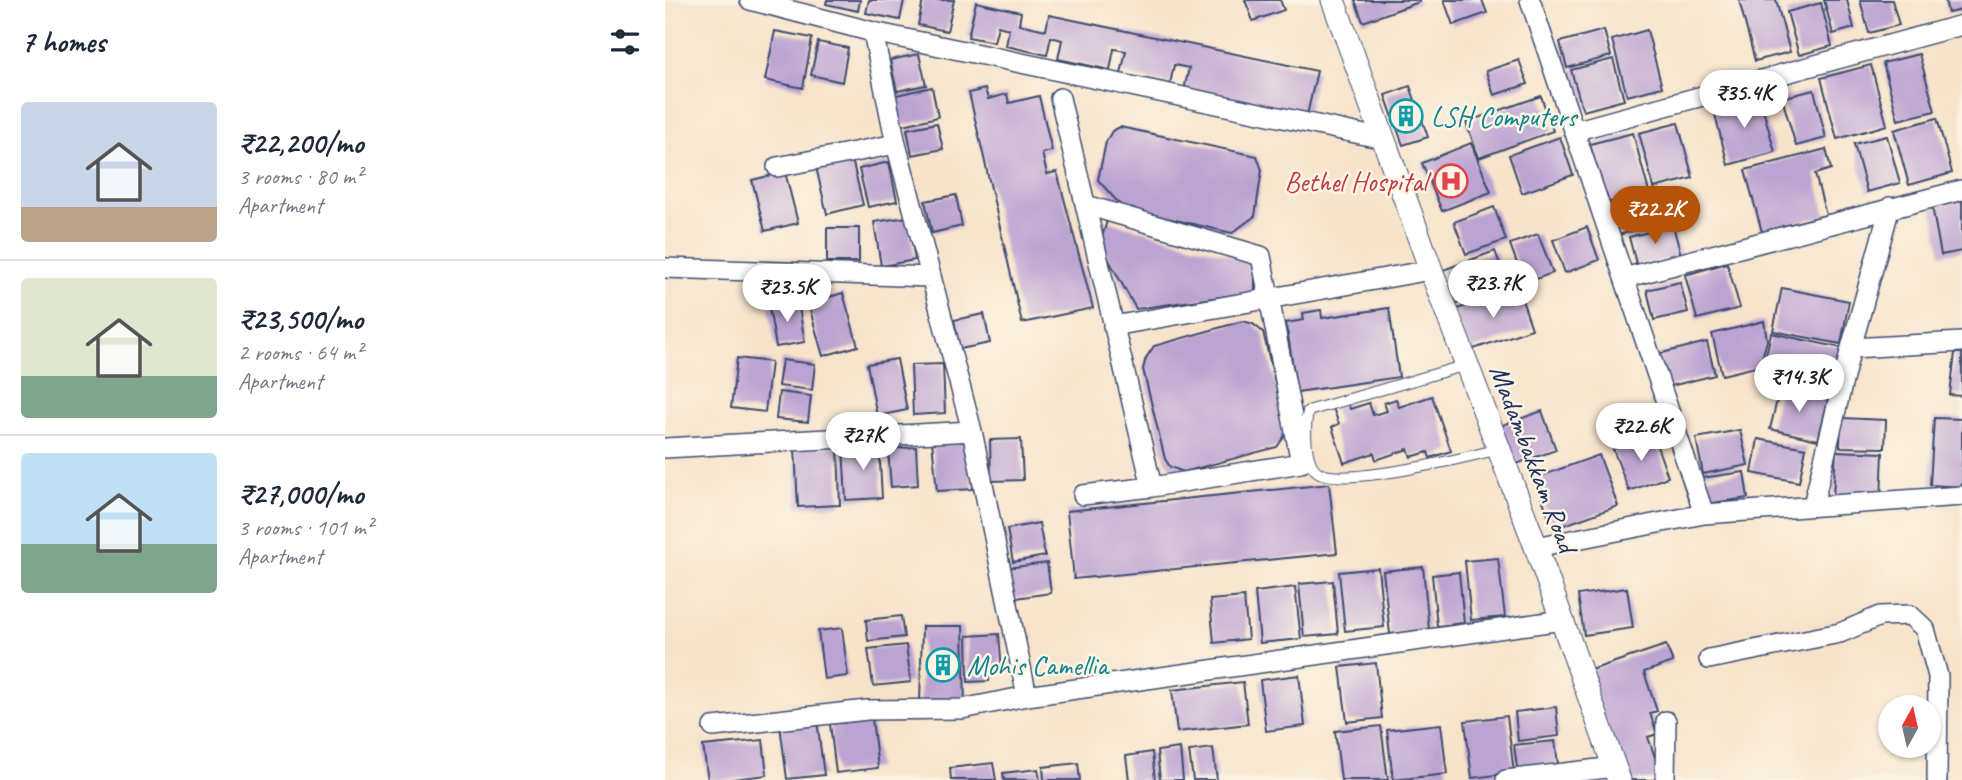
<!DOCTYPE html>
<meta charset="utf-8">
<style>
body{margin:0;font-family:Caveat,sans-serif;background:#f6f6f7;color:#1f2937;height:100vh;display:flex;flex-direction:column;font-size:26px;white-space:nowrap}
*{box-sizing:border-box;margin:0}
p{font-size:23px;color:#747a83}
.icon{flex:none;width:38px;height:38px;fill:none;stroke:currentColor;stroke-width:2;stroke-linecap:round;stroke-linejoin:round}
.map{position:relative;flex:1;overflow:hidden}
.details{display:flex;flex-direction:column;background:#fff;width:665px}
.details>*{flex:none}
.needle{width:46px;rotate:8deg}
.fabs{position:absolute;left:1213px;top:695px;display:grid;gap:14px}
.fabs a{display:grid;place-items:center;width:63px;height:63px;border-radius:50%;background:#fff;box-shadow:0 2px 5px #0004;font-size:35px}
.price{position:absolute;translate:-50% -60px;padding:0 16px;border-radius:24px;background:#fff;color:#222;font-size:23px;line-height:46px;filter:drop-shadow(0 2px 4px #0008)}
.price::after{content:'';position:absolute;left:50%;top:42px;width:21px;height:16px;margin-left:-10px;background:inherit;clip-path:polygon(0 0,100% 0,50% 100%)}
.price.on{background:#b45309;color:#fff}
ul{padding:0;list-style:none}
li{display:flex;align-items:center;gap:21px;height:175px;padding:0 21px}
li+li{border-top:2px solid #e0e1e3}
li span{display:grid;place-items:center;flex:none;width:196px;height:140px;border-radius:7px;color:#555}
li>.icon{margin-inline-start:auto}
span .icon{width:84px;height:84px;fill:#fffc;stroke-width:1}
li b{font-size:30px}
h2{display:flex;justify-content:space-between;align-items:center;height:84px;padding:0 21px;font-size:30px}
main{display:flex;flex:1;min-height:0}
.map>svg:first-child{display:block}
</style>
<main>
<section class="details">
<h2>7 homes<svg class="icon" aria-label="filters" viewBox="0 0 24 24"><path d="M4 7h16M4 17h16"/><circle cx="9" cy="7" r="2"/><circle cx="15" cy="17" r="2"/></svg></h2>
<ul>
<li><span style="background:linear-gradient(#c9d6e8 75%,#b9a48a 0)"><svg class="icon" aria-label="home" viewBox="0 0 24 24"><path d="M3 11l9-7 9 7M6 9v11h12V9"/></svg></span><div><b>₹22,200/mo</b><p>3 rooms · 80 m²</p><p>Apartment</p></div></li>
<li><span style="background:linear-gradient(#dfe7d0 70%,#7fa58c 0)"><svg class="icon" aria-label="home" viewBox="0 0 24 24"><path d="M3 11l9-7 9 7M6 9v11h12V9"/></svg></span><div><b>₹23,500/mo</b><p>2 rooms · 64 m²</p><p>Apartment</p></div></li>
<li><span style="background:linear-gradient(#bfe0f5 65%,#7fa58c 0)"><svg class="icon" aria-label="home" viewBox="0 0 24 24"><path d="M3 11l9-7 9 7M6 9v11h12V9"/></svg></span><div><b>₹27,000/mo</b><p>3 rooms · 101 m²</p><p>Apartment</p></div></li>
</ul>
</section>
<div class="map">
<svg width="1297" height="780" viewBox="0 0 1297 780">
<rect width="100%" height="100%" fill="#fcf5e5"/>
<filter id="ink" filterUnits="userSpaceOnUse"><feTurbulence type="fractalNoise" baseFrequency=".0143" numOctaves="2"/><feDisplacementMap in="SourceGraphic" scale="14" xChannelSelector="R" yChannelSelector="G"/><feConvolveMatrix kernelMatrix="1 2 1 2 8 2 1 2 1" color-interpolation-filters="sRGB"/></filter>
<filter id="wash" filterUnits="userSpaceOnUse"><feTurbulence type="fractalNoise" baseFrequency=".00686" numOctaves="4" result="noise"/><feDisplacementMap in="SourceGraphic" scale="28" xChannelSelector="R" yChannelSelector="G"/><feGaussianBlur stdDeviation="1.57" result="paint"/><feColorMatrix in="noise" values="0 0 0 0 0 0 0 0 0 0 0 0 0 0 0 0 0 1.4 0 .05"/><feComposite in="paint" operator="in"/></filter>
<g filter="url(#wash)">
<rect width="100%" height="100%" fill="#f7e3ca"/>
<g id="blocks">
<path fill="#bba3d2" d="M162,0H195L193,11L161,4Z
M204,0H239L235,20L201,13Z
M258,0H289L282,31L253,25Z
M580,0H615L619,10L588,21Z
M690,0H754V2L698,22Z
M779,0H817L822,13L788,25Z
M1074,0H1111L1125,52L1090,61Z
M1159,0H1182L1189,28L1168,34Z
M1195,0H1227L1234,25L1204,33Z
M1280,0H1297V10L1283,13Z
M311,2L356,12L354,24L381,30L384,15L652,71L642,115L519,90L524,68L509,65L505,84L456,74L461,51L449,49L445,70L393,59L397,40L386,37L382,55L341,46L344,29L333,26L329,42L303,37Z
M1156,3L1167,46L1134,55L1122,12Z
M939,30L946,56L902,68L895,42Z
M982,30L997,87L962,96L947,40Z
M110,31L147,38L138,88L100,80Z
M153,42L183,48L177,82L146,75Z
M254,54L261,85L232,91L225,60Z
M1254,54L1270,111L1233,120L1218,63Z
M948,59L959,100L918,111L906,70Z
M854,60L863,84L829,95L821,71Z
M1206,65L1222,125L1172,139L1156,78Z
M745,86L763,137L738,145L720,95Z
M267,87L273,117L234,126L227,96Z
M320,89L323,99L342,94L344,103L374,96L387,151L377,153L382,174L392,172L428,308L357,323L304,93Z
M1149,90L1161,138L1131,146L1117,98Z
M1094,95L1110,152L1063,165L1048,107Z
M876,96L888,131L814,158L801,122Z
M1272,118L1287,173L1244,185L1229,130Z
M272,123L278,149L247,155L242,129Z
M1013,123L1028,178L989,188L974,133Z
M455,127L592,156L597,170L590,216L567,233L458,208L433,180L441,142L447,131Z
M968,133L984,192L941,203L925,144Z
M1222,136L1235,183L1202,192L1189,144Z
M895,137L908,175L857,193L844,155Z
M806,143L826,192L777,211L757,163Z
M1161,149L1166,169L1150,174L1161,215L1097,232L1080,170Z
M187,159L198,205L162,214L151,167Z
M224,162L232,201L203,207L194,169Z
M120,172L133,223L100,231L87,180Z
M994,193L1002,222L953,235L946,205Z
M291,195L297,226L267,233L260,201Z
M1297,201V251L1276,255L1267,206Z
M829,207L841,240L801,254L789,222Z
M243,217L250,260L216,266L209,222Z
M442,221L590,262V292L471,309L435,244Z
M1008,226L1016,255L972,267L964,237Z
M922,227L934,260L900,273L888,240Z
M162,228H194V262H162Z
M873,234L888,273L859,283L845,244Z
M830,251L843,286L790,304L778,270Z
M1062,263L1075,308L1032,319L1020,275Z
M1015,282L1023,312L989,320L982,290Z
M853,288L867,329L803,351L789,310Z
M1117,288L1184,301L1176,344L1108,331Z
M178,293L193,346L158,356L143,303Z
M133,302L140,342L111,347L104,307Z
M724,308L734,377L632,392L621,323L639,320L638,313L656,310L657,318Z
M319,314L325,343L295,349L289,320Z
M578,321L588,324L598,332L621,428L619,437L612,447L519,472L505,467L500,459L478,369L481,358L489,346Z
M1099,321L1102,340L1095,366L1057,375L1047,334Z
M1106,333L1177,348L1167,396L1095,381Z
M1042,342L1050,375L1002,387L993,354Z
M1290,353H1297V396L1285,395Z
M72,358L106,362L100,412L66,408Z
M232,359L242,410L212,416L202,364Z
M117,360L150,364L147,390L113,386Z
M278,364L280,413L248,415L246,365Z
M1115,388L1163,400L1153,440L1105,429Z
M114,392L146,396L143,422L111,419Z
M767,396L786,451L765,458L763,452L746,457L743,449L711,460L709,453L679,463L667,427L674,424L668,408L683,403L685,409L704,403L708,415L722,411L719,403L731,399L734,407Z
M877,411L891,450L843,467L829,428Z
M1176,418L1221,420L1220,448L1175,447Z
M1269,418L1297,419V487L1265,485Z
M1075,430L1083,465L1038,474L1031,438Z
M988,435L1003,477L964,491L948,449Z
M304,438L308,489L272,491L267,441Z
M356,439L358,480L326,481L325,440Z
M1093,439L1141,448L1134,482L1087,473Z
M214,444L217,498L181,500L178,447Z
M173,446L175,505L133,507L130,448Z
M251,447L253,485L226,487L223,449Z
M1171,451L1218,453L1216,499L1168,496Z
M934,455L953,506L888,529L870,478Z
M1079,472L1083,498L1040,504L1036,478Z
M664,484L672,553L409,579L402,511Z
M374,523L380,556L348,562L342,529Z
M833,558L840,617L806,620L800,561Z
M382,563L386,593L344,599L340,568Z
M758,567L764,630L725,634L718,571Z
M713,568L719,627L680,631L674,572Z
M794,572L799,623L772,626L767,575Z
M668,581L673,634L639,637L634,584Z
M630,587L636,639L595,643L590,592Z
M962,588L968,628L919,635L913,595Z
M579,597L583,639L549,643L545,600Z
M236,616L239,637L203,641L201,620Z
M257,626H298L300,705L255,704Z
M177,628L183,676L159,679L153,631Z
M334,634L337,671H324V681L303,682L302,636Z
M241,645L246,682L208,686L203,649Z
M1001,645L1008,662L979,672L992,711L985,713L992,734L983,737L997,778L991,780H959L923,671Z
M711,663L717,718L682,722L675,667Z
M634,675L640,726L601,731L595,680Z
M578,682L583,724L512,732L507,690Z
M891,707L894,736L853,741L850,712Z
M842,716L849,773L807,778L800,721Z
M207,719L213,768L171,773L165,724Z
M152,720L159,775L122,779L115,725Z
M776,724L782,774L728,780L722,730Z
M716,726L723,780H676L670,731Z
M98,740L102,775L61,780H43L38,746Z
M890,741L894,772L853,776L849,745Z
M515,748L518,780H495L492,751Z
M548,748L552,780H528L524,751Z
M487,752L490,780H464L461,756Z
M328,763L331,780H286L285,768Z
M413,763L415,780H379L378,767Z
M373,769L375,780H339L338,773Z"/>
</g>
</g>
<g filter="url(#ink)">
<use href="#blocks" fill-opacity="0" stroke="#3c4a6e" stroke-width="2"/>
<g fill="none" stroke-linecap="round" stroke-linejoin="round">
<defs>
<path id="service" d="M801,365L643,411C640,426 639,463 653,472C677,488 803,457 834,449"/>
<path id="minor" d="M85,0L208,32L719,139
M865,0L1039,514
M208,32L231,144L307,431L362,696
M395,98L487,487L636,463L596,256L421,205
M909,131L1297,25
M112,167L231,144
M0,268L266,277
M959,278L1297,190
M448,326L766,270
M1186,348L1297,342
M0,448L307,431
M418,495L487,487
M1148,505L1186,348L1225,207
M871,547L1039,514L1297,496
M1044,659L1175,633L1215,616L1245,615L1260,629L1273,676L1272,780
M48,727L202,710L297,709L362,696L897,620
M841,780L950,767
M1000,780L1001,721"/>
<path id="tertiary" d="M668,0L766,270L871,547L954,780"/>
</defs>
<use href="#service" stroke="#3c4a6e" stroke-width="12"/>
<use href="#minor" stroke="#3c4a6e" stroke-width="22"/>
<use href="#tertiary" stroke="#3c4a6e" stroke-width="25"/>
<use href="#service" stroke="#fff" stroke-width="10"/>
<use href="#minor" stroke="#fff" stroke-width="19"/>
<use href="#tertiary" stroke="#fff" stroke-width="23"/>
</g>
</g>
<defs>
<symbol id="building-ring" viewBox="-11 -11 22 22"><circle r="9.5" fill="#fcf5e5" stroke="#0f9aa8" stroke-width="1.5"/><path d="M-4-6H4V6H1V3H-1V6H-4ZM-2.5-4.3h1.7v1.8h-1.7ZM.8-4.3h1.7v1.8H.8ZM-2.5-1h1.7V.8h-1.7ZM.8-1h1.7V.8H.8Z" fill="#0f9aa8"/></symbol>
<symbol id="hospital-ring" viewBox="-11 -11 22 22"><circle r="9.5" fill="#fcf5e5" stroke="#e0444e" stroke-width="1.5"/><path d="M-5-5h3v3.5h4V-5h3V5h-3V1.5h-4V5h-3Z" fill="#e0444e"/></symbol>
</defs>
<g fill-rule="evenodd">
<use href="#building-ring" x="722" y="97" width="38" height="38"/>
<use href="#hospital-ring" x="767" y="162" width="38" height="38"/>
<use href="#building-ring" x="259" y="646" width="38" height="38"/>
</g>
<g text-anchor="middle" stroke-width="5" stroke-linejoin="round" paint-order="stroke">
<g font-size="28" fill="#0d838f" stroke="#fcf5e5" text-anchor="start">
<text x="766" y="126">LSH Computers</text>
<text x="302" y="675">Mohis Camellia</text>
</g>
<g font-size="28" fill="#be3a42" stroke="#fcf5e5" text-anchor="end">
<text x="762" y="191">Bethel Hospital</text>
</g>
<g font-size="28" fill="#1b2f5e" stroke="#fcf5e5">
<text transform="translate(869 458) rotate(69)" y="10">Madambakkam Road</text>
</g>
</g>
</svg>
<div class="fabs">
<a><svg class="needle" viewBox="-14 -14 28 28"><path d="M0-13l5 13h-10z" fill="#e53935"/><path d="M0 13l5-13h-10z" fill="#747a83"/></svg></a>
</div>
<b class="price" style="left:1079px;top:130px">₹35.4K</b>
<b class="price on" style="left:990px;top:246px">₹22.2K</b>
<b class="price" style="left:828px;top:320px">₹23.7K</b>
<b class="price" style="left:122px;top:324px">₹23.5K</b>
<b class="price" style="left:1134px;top:414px">₹14.3K</b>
<b class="price" style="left:976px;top:463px">₹22.6K</b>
<b class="price" style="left:198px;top:472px">₹27K</b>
</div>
</main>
